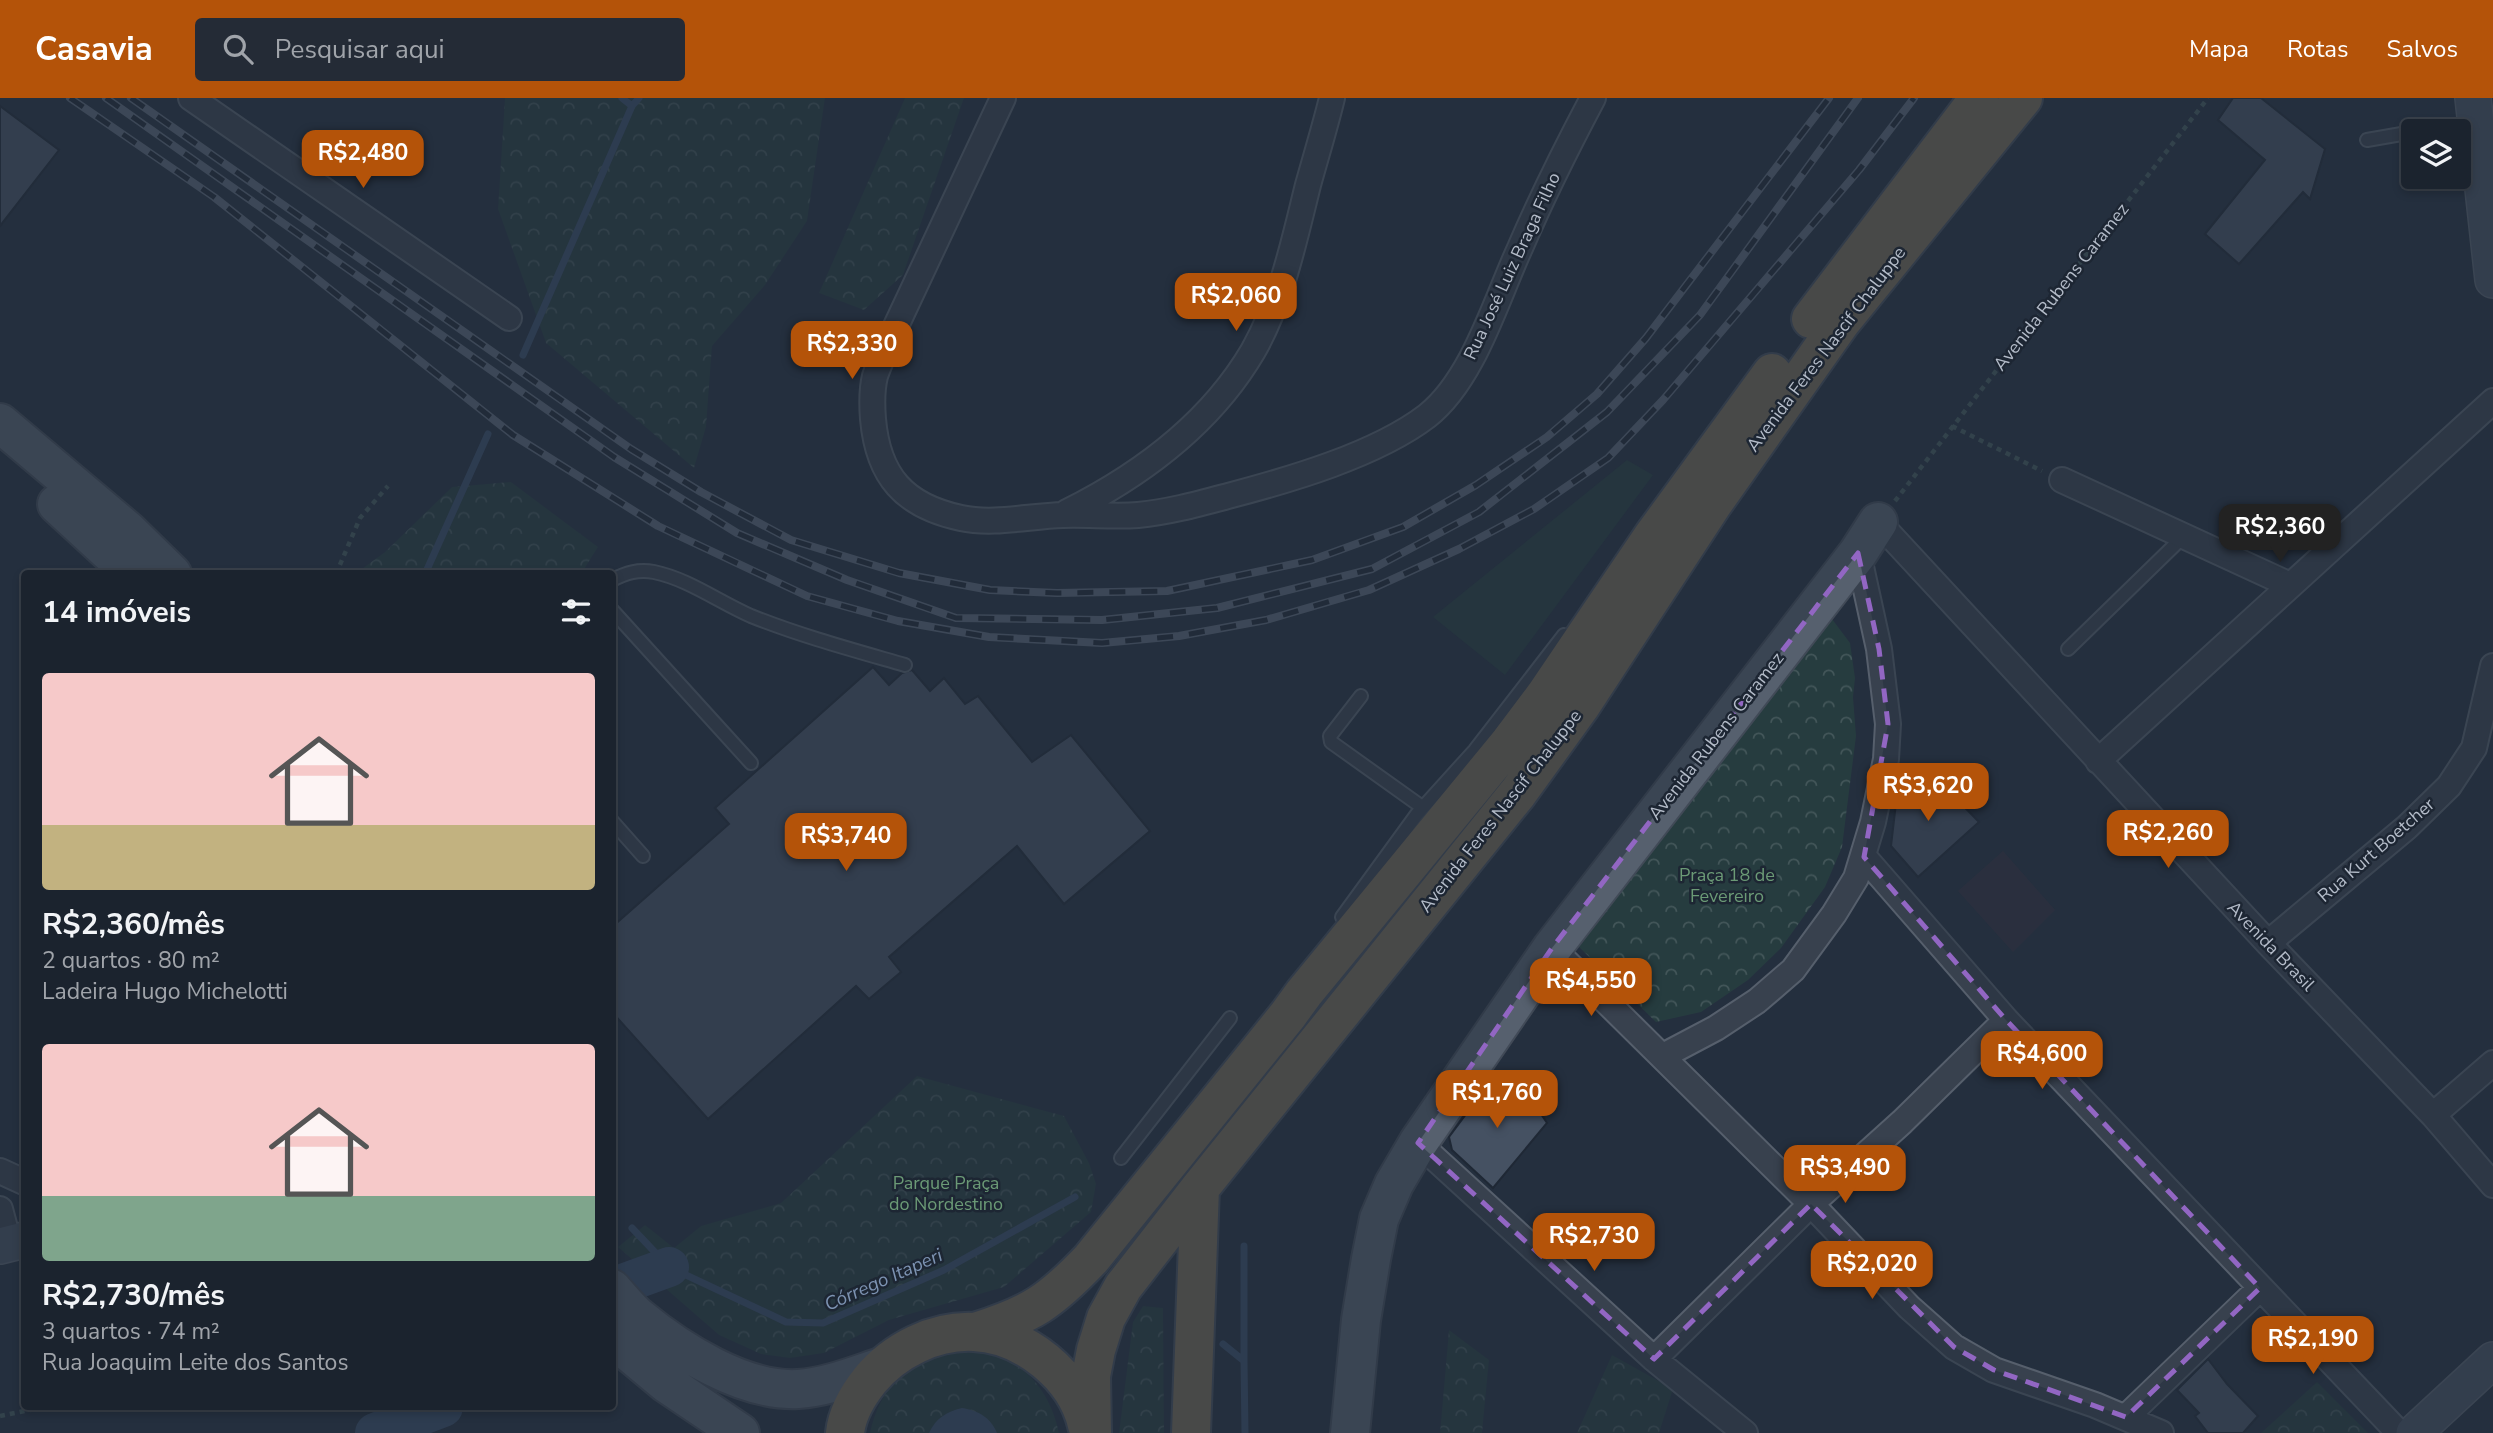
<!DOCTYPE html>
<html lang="pt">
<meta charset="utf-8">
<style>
body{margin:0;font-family:"Nunito Sans",sans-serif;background:#242b36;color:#f1f3f6;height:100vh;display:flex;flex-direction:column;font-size:26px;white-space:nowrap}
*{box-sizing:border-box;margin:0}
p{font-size:23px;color:#a0a4aa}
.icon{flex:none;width:38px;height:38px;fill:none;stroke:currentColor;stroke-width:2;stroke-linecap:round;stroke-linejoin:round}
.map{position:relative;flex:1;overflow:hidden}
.panel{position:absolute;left:21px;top:472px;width:595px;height:840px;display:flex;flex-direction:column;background:#1b232e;border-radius:7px;box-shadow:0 4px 10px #0003,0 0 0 2px #39404a}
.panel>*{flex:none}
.controls{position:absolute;left:2401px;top:21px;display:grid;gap:14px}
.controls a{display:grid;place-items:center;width:70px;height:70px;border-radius:7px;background:#1b232e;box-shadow:0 4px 10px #0003,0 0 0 2px #39404a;font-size:35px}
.price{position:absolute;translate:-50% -60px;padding:0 16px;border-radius:14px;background:#b45309;color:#fff;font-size:23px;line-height:46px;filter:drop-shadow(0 2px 4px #0008)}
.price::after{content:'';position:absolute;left:50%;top:42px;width:21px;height:16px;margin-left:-10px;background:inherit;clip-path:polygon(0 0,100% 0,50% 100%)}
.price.current{background:#222;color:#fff}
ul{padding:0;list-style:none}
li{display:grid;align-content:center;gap:14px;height:371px;padding:0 21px}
li span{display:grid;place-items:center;height:217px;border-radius:7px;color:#555}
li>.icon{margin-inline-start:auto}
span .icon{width:126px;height:126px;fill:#fffc;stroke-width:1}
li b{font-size:30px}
h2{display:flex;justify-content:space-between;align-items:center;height:84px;padding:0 21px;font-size:30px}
header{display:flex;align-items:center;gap:42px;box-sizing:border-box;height:98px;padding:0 35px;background:#b45309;color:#fff}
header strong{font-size:33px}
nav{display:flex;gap:38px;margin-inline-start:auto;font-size:24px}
.search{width:490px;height:63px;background:#242b36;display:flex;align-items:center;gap:18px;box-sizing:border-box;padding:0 24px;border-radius:7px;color:#a0a4aa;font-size:26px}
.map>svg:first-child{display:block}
</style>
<header>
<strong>Casavia</strong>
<div class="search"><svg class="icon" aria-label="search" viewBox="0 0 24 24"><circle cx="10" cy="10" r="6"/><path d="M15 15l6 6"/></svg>Pesquisar aqui</div>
<nav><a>Mapa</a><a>Rotas</a><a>Salvos</a></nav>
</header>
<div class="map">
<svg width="2493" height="1335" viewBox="0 0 2493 1335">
<defs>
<pattern id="forest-crowns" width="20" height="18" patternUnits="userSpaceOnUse" patternTransform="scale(1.75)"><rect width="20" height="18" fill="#263c3f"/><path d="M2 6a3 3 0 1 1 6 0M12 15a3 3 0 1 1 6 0" fill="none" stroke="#435659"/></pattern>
</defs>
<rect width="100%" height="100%" fill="#242f3e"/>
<path fill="#32303f" d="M2003,753L2055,812L2013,854L1958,793Z"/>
<path fill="#263c3f" d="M1627,362L1653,377L1505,577L1433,519Z"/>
<path fill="url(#forest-crowns)" d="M505,0H825L807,123L765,187L712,248L706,329L694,370L546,245L498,111Z
M905,0H964L903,177L864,212L819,195Z
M511,384L598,449L581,476H355L385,454L452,389Z
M1829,517L1850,545L1855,580L1853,599L1856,638L1842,749L1825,789L1781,850L1748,882L1701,914L1656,924L1579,849Z
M917,978L1064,1018L1089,1065L1096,1086L1091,1114L1004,1189L889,1222L824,1255L790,1260L761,1256L719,1237L618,1149L645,1127L674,1150L701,1128L781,1105Z
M1143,1208L1163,1210L1164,1335H1119L1133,1224Z
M1449,1232L1489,1262L1482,1335H1440Z
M980,1253C990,1257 1002,1259 1011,1264C1038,1279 1053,1306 1059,1335H870C878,1296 904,1262 946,1254C956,1252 969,1254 980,1253Z
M1612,1257L1673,1291L1659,1335H1577Z
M2317,1284L2368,1335H2261Z"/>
<path fill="#394c67" d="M962,1310C979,1313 990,1319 997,1335H929C936,1320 946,1314 962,1310Z"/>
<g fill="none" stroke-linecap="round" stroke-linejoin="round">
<path stroke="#394c67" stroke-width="7" d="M622,0L632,8L639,0
M523,257L632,8
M425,476L488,336
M632,1130L669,1169L786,1224L823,1225L944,1172L1075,1099
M1223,1246L1244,1263L1245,1335
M1244,1263V1148"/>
<path stroke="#394c67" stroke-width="40" d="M625,1185L669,1169
M375,1335L443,1309"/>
</g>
<path fill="#455162" stroke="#1f2835" stroke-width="2" d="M2233,0H2261L2325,51L2310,101L2303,94L2239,166L2205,136L2265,62L2218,22Z
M0,8L59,52L0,128Z
M873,569L889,587L902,575L912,572L930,593L944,580L965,606L978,598L1032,664L1071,637L1150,733L1064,806L1017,748L889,859L901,874L869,901L856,888L708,1021L612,914V829L729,726L715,710Z
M1912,679L1939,683L1979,724L1918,779L1891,748L1896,705Z
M1496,976L1529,998L1547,1025L1493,1090L1452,1052L1449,1039Z
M2208,1261L2227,1286L2258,1318L2243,1335H2208L2195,1318L2199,1315L2177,1292Z"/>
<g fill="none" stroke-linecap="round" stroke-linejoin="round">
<defs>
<path id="lane" d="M2420,33L2472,25
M2367,42L2413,34
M612,482C626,475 638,471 654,474C688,481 719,504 751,518C801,538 853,552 905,567
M612,512L751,665
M2068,551L2184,438
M1361,598L1330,638L1331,644L1422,709
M612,723L643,758
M1342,819L1417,716L1475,652L1564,537
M1121,1060L1230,920"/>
<path id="street" d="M191,0L509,220
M1003,0L889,243C885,254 879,266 875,278C872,290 872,308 873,321C878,378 904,408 961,420C994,427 1029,418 1063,417C1088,416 1113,419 1138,417C1169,414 1198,406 1228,398C1289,382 1376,357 1427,318C1473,282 1496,202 1520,150C1542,99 1567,49 1593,0
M2062,382L2290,487
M1067,414C1141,377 1210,326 1253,253C1282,202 1294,143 1308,87C1316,58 1325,29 1332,0
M1878,424L2268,845L2433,1017L2493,1087
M2098,663L2493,303
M1864,759L2006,922L2399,1335
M2268,845L2407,729L2449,688L2474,650L2493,568
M1552,850L1811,1106L1909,1209L1954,1249L1994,1272L2095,1307L2161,1335
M1663,958L1716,930L1757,903L1793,872L1834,816L1856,780L1873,724L1886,661L1888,626L1879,551L1858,455
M2433,1017L2493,965
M1418,1045L1654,1261L1745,1335
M0,1073L24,1084
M0,1111L9,1145
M1654,1261L1811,1106L1902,1024L2006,922
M2126,1319L2260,1190"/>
<path id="secondary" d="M2473,0L2493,182
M0,1148L24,1142
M2414,1335L2493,1262"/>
<path id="primary" d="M0,325L128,433L172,476
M57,406L133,476
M612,1191C621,1201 629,1211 638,1219C679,1253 744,1294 798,1291C827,1289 854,1278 881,1269
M612,1240L666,1285L740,1335
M1350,1335L1361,1222L1371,1161L1379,1121L1394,1086L1418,1045L1552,850L1858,455L1878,424"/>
<path id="highway" d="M1811,221L1979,0
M975,1234C1032,1216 1050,1204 1091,1161L1288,917L1304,895L1510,644L1546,596L1653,438L1772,275
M845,1335C847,1316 858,1297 870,1282C894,1253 934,1232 974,1234C1024,1236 1076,1278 1087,1327
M1092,1335L1091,1278L1096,1252L1106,1220L1123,1189L1200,1090L1518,695L1580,609L1712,407L1841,224L2023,0
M1191,1335L1200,1090"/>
</defs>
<use href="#lane" stroke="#565f6c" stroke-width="16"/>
<use href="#street" stroke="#565f6c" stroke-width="28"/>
<use href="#secondary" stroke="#565f6c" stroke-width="38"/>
<use href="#primary" stroke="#414a57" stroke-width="42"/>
<use href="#highway" stroke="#434c59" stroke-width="42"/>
<path stroke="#44595c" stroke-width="4.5" stroke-dasharray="5 5" stroke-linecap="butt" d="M1952,328L2042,373
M1895,403L2208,0
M336,476L360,420L388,388
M0,1318L44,1309"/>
<use href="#lane" stroke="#38414e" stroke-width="12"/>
<use href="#street" stroke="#38414e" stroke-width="24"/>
<use href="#secondary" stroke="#465061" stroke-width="35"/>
<use href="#primary" stroke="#56606e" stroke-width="38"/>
<use href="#highway" stroke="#746855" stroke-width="38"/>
<defs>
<path id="rail" d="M70,0L214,99L513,337L658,428L807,498L898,523L989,539L1102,545L1179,538L1266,522L1369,492L1459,451L1534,411L1608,360L1663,302L1859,72L1914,0
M106,0L614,359L737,435L847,482L956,520L1102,522L1217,510L1372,471L1479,414L1607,314L1700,217L1858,0
M131,0L631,351L701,394L791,442L899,475L990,492L1057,495L1167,493L1312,462L1403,429L1476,387L1547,339L1597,296L1646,240L1829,0"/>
</defs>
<use href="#rail" stroke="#5a6575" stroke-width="8"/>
<use href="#rail" stroke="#1d2633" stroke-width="5" stroke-dasharray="16" stroke-linecap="butt"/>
</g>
<path d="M0 0H2493V1335H0ZM1858,455L1879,551L1888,626L1864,759L2006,922L2260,1190L2126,1319L1994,1272L1954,1249L1811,1106L1654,1261L1418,1045L1552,850Z" fill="#242f3e" fill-opacity=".55" fill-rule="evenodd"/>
<path fill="none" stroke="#9266c3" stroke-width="5" stroke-dasharray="14 9" stroke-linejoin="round" d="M1858,455L1879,551L1888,626L1864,759L2006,922L2260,1190L2126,1319L1994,1272L1954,1249L1811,1106L1654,1261L1418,1045L1552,850Z"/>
<g text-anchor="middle" stroke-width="5" stroke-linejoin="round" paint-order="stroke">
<g font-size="18" fill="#b4bcc9" stroke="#1d2633">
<text transform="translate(1512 168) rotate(-65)" y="6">Rua José Luiz Braga Filho</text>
<text transform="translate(2061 189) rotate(-52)" y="6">Avenida Rubens Caramez</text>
<text transform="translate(1826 251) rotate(-53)" y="6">Avenida Feres Nascif Chaluppe</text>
<text transform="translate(1716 638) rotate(-52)" y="6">Avenida Rubens Caramez</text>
<text transform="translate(1500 713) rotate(-52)" y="6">Avenida Feres Nascif Chaluppe</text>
<text transform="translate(2376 752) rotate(-41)" y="6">Rua Kurt Boetcher</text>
<text transform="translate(2271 848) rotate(46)" y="6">Avenida Brasil</text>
</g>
<g font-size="18" fill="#6b9a76" stroke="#1d2633">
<text x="1727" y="783">Praça 18 de<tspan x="1727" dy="21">Fevereiro</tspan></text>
<text x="946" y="1091">Parque Praça<tspan x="946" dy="21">do Nordestino</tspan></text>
</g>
<g font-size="19" font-style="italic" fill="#7c92b1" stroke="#1d2633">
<text transform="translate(883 1181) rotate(-24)" y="7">Córrego Itaperi</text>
</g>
</g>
</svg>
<div class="controls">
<a><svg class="icon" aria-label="layers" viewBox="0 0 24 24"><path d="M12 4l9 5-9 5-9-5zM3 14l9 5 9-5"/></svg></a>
</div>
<b class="price" style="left:363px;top:92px">R$2,480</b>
<b class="price" style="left:1236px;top:235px">R$2,060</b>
<b class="price" style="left:852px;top:283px">R$2,330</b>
<b class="price current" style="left:2280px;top:466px">R$2,360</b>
<b class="price" style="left:1928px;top:725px">R$3,620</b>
<b class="price" style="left:2168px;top:772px">R$2,260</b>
<b class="price" style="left:846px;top:775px">R$3,740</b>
<b class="price" style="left:1591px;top:920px">R$4,550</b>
<b class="price" style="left:2042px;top:993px">R$4,600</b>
<b class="price" style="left:1497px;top:1032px">R$1,760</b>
<b class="price" style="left:1845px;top:1107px">R$3,490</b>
<b class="price" style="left:1594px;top:1175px">R$2,730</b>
<b class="price" style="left:1872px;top:1203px">R$2,020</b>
<b class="price" style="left:2313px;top:1278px">R$2,190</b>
<section class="panel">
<h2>14 imóveis<svg class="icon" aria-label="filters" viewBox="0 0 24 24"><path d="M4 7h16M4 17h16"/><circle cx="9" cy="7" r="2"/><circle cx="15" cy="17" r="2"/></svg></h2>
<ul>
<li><span style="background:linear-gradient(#f6c9c9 70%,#c2b280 0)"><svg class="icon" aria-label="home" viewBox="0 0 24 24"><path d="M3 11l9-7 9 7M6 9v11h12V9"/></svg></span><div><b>R$2,360/mês</b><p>2 quartos · 80 m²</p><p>Ladeira Hugo Michelotti</p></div></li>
<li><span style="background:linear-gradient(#f6c9c9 70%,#7fa58c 0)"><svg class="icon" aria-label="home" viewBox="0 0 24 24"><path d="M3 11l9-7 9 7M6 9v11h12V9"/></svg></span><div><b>R$2,730/mês</b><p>3 quartos · 74 m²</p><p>Rua Joaquim Leite dos Santos</p></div></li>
</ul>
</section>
</div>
